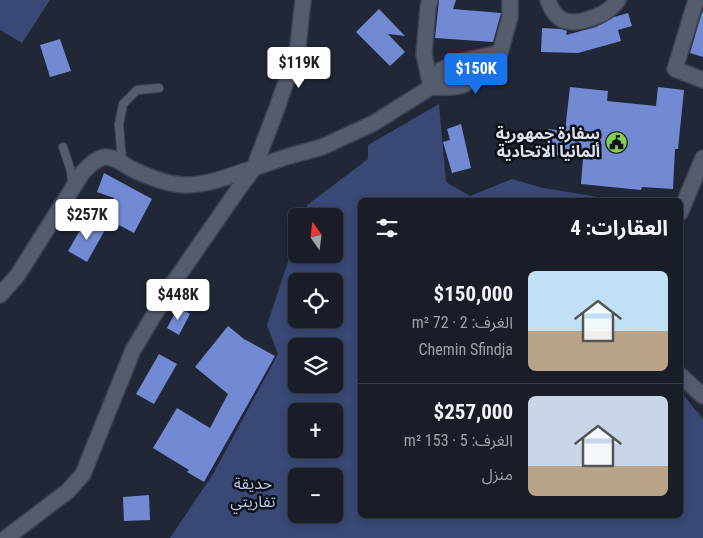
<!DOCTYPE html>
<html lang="ar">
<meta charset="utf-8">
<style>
body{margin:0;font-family:"Roboto Condensed","Noto Sans Arabic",sans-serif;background:#262a34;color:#f1f3f6;direction:rtl;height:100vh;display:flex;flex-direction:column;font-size:19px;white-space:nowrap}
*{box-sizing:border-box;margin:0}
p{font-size:16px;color:#9fa2a8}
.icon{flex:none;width:28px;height:28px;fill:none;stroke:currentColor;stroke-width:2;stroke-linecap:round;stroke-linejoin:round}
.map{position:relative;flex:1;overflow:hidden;direction:ltr}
.sheet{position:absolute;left:358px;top:198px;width:325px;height:320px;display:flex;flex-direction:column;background:#191d28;border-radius:8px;box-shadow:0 2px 8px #0003,0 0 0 1px #373b45;direction:rtl}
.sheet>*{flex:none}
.needle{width:32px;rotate:346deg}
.fabs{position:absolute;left:288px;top:208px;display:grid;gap:10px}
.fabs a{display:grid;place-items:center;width:55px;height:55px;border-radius:8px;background:#191d28;box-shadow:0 2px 8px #0003,0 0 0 1px #373b45;font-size:25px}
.price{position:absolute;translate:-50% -42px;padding:0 11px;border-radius:5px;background:#fff;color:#222;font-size:16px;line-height:32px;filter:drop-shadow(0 1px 2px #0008)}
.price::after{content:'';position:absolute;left:50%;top:30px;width:15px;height:11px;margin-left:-8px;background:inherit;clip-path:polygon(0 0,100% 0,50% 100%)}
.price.current{background:#1a73e8;color:#fff}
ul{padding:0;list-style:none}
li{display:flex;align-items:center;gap:15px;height:125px;padding:0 15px}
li+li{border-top:1px solid #373b45}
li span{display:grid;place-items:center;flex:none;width:140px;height:100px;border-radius:8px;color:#555}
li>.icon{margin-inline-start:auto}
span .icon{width:60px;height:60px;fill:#fffc;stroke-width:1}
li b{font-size:21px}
h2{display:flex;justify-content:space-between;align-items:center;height:60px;padding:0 15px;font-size:21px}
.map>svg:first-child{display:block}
</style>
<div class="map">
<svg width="703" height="538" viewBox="0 0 703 538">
<rect width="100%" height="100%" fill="#212736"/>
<path fill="#394874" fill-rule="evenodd" d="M0,0H50L22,43L0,30Z
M439,104L446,182L470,196L512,179L543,188L617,200H360V515H680V394L685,397L703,419V538H170L213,474L278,354L267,325L296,238V254H334V216H304L307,205L368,159V145ZM296,281H334V319H296ZM296,346H334V384H296ZM296,411H334V449H296ZM296,476H334V514H296Z"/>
<path fill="#718ad3" d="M439,0H456L453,9L501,13L493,42L435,38Z
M379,9L405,36L388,34L405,52L390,66L356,32Z
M702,12H703V57L690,53Z
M628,13L632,26L618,30L621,41L578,53L541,52L542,28L561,29L567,31L566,35L596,27L614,17Z
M60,39L71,71L50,77L40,45Z
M570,87L608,91L607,101L656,106L658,87L684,90L678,149H675L673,189L642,187L641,190L581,184L583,158L546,154L548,129L565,131Z
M461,124L471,168L452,173L443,142L450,140L447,129Z
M104,173L152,199L134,233L104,217L114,198L97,192Z
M86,220L105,230L87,262L68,251Z
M178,307L190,314L179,335L167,328Z
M228,326L244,339L275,356L204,482L187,472L189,470L153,448L177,408L210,428L228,394L195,367Z
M159,354L177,364L154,404L136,394Z
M149,495L150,520L124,521L123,497Z"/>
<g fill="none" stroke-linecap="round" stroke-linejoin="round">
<defs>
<path id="lane" d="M63,147L71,171L72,186
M122,162L119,124L123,104L137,90L159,88"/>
<path id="street" d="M696,0L675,69L703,80
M0,295L17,276L83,172C89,166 96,158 105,157C115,156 125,166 134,170C149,177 168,185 186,185C209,185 232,175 254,168L277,108L298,46L303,0"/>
<path id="secondary" d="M430,0L428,7L424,54L431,87
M548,0C555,21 568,26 589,19C600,16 611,10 618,0
M500,53L510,17V0
M431,87C442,87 457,89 467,83C479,76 489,63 500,53
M680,213L703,158
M680,375L703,396
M6,538L68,491L83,474L133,350L174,282L237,191L254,168L289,156L322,147L374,123L431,87L441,70L462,61L500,53"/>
</defs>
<use href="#lane" stroke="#3e424f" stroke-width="10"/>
<use href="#street" stroke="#3e424f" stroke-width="18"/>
<use href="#secondary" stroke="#3e424f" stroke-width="18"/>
<use href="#lane" stroke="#555c6e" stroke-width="8"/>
<use href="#street" stroke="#555c6e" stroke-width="15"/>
<use href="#secondary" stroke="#555c6e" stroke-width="15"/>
</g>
<defs>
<symbol id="civic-disc" viewBox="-11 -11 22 22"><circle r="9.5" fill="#81d050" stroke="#0d1017"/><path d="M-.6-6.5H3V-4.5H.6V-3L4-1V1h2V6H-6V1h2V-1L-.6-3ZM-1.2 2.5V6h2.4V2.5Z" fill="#111"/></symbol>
</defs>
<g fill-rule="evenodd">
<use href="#civic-disc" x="604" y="130" width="25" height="25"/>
</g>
<g text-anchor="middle" stroke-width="5" stroke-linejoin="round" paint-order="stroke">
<g font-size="16" font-weight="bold" fill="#dee2ec" stroke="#0d1017" text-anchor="end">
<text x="600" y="139">سفارة جمهورية<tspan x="600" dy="18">ألمانيا الاتحادية</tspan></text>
</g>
<g font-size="16" fill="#b8c7ee" stroke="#0d1017">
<text x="253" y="489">حديقة<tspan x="253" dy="18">تفاريتي</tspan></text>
</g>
</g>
</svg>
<div class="fabs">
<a><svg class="needle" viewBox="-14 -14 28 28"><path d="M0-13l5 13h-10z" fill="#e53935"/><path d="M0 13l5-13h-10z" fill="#9fa2a8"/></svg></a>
<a><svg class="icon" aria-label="locate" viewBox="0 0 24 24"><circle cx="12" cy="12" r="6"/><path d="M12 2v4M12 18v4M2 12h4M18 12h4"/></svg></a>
<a><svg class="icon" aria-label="layers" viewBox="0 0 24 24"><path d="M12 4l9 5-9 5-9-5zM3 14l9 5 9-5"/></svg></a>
<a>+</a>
<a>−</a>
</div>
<b class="price" style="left:299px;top:89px">$119K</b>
<b class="price current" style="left:476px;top:95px">$150K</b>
<b class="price" style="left:87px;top:241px">$257K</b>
<b class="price" style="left:178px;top:321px">$448K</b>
<section class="sheet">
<h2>العقارات: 4<svg class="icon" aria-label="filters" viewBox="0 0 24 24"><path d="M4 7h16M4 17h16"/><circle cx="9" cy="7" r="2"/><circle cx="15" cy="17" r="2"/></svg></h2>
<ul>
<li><span style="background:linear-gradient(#bfe0f5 60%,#b9a48a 0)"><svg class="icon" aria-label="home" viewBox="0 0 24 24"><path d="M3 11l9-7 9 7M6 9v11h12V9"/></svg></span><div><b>$150,000</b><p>الغرف: 2 · 72 m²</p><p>Chemin Sfindja</p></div></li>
<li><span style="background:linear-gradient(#c9d6e8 70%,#b9a48a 0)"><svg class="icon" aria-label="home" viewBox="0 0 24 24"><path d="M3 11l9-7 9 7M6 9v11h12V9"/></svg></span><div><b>$257,000</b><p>الغرف: 5 · 153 m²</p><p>منزل</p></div></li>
</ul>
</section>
</div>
